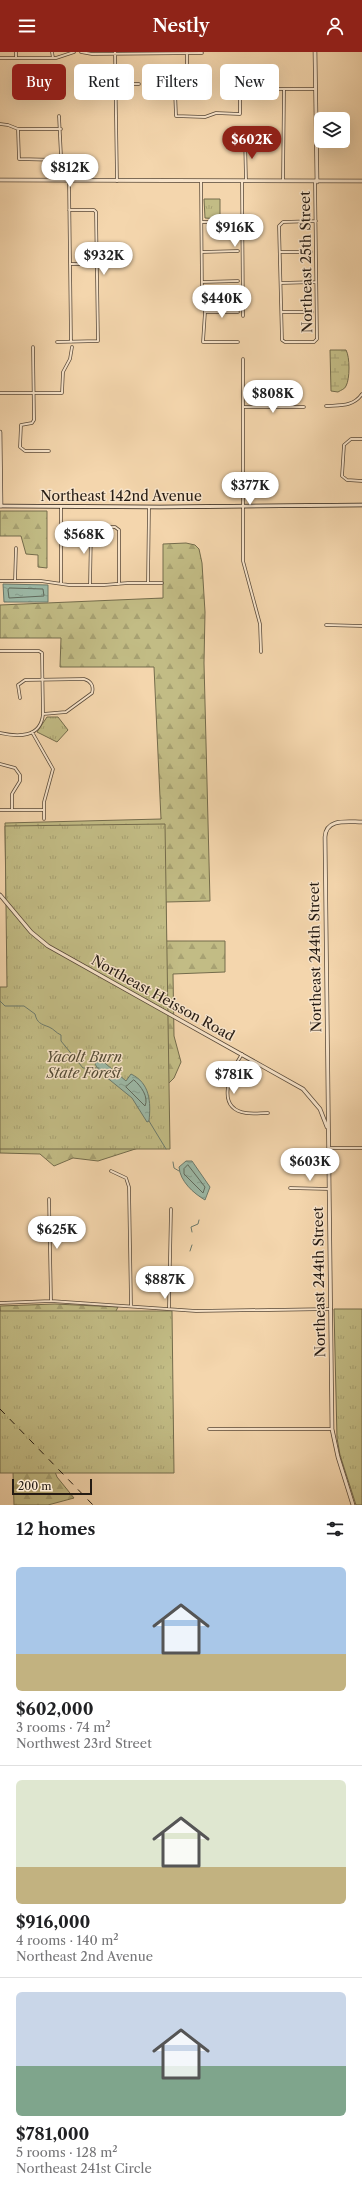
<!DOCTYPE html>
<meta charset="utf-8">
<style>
body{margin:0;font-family:"Libre Caslon Text",serif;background:#f2f2f2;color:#202124;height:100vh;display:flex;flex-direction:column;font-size:15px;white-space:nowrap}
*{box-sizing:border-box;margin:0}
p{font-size:13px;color:#757577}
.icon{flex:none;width:22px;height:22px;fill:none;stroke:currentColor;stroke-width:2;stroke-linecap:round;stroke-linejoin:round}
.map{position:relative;height:1453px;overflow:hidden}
.drawer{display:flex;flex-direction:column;background:#fff;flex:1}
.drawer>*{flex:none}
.banner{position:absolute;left:12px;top:12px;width:338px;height:36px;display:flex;gap:8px}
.tools{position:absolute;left:314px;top:60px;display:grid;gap:8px}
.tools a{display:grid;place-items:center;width:36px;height:36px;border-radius:6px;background:#fff;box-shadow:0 4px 16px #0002;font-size:20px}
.scale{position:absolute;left:12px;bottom:10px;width:80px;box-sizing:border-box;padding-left:4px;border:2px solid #251b13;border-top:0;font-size:11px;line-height:14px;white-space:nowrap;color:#251b13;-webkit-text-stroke:3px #f8e4ca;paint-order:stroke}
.price{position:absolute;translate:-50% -34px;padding:0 9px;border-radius:14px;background:#fff;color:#222;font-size:13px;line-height:26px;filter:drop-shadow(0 1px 2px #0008)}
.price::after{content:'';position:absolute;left:50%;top:24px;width:12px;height:9px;margin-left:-6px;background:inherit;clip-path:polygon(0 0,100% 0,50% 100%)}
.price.on{background:#8f2418;color:#fff}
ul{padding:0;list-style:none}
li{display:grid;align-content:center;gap:8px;height:212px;padding:0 16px}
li+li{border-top:1px solid #e0e0e0}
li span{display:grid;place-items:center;height:124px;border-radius:6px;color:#555}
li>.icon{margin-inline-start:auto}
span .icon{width:72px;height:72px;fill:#fffc;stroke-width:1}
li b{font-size:17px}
h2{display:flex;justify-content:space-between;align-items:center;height:48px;padding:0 16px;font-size:17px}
.tag{padding:0 14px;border-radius:6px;background:#fff;box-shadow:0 4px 16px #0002;font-size:14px;line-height:36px}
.tag.on{background:#8f2418;color:#fff}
header{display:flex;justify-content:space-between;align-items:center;height:52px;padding:0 16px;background:#8f2418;color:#fff;font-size:18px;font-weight:600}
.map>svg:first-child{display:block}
</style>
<header><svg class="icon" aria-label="menu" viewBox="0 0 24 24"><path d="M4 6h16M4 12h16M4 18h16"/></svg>Nestly<svg class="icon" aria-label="person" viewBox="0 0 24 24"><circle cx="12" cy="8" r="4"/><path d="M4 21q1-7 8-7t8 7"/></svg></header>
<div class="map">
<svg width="362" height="1453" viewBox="0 0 362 1453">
<defs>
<pattern id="forest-firs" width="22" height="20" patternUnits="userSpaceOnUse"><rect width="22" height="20" fill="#c2bc85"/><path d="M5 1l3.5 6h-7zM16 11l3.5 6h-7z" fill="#a7a172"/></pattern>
<pattern id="wetland-marsh" width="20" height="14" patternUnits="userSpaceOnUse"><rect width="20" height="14" fill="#c2bc85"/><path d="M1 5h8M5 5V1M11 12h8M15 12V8" fill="none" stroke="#a7a172"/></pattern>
<pattern id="park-tufts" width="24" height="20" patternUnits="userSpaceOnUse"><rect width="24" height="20" fill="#c2bc85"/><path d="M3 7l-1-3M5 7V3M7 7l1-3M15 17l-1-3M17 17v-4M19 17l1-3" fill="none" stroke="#a7a172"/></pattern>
<pattern id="water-ripples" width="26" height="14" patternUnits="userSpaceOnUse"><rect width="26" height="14" fill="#9cb9a7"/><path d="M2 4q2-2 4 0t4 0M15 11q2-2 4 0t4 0" fill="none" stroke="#869e8f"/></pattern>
</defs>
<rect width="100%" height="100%" fill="#f4d6ad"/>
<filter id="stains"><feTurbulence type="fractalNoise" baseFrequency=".005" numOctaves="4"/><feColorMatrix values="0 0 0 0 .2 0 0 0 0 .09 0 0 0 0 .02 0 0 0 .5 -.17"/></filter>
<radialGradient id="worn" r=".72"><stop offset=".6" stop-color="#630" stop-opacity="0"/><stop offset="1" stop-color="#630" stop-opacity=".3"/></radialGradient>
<path fill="url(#forest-firs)" stroke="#746c4c" d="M0,459H47V516L38,515V503L26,502L21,484H0Z
M186,491L195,493L199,497L202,511L205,560L204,611L210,849L166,850V889H225V920L173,922L174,984L181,1010L174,1026L166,1034L157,1090L98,1109L73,1106L54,1114L40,1102L0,1101V988L47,886L6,847L5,771L161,767L154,615H60L61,586H0V553L163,546V492Z
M55,1252L118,1255L46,1397L57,1425L74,1446L48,1453H14L13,1420L0,1254Z"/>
<path fill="url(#wetland-marsh)" stroke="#746c4c" d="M330,298H346C350,305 350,327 346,334C345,337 341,338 338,340L331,339Z"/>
<path fill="url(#park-tufts)" stroke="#746c4c" d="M204,147H220V167L205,166Z
M47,665H58L68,678L57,690L37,680Z
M165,772L170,1097H0V935H7L5,774Z
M334,1257H362V1453H356L340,1403L337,1386Z
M0,1259H172L174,1421H0Z"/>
<path fill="url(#water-ripples)" stroke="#6c7a6c" d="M3,532L48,533V550H4Z
M99,1006L126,1029L131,1022C150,1031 151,1050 149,1069L147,1070L132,1046L100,1020L95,1012Z
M186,1109H192L210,1135L205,1148C193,1141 180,1129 179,1115Z"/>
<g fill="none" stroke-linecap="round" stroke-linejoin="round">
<path stroke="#606a5d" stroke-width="1" d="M10,536L43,537L44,544L9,546L8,538Z
M134,1028C141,1034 149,1045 145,1054L126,1035Z
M188,1113L205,1135L203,1141L184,1122V1117Z"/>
<path stroke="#6c7a6c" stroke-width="1" d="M0,949L5,954H24L35,962C37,971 41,972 49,975C54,977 56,981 61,983V989L83,1016H99
M149,1069L166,1097
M173,1110L174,1116L179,1119
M192,1180L191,1175L198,1172L199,1168
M190,1199L192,1193"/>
<defs>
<path id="minor" d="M16,0V6
M52,0L53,6
M81,0L92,2L202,1
M115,0L117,129
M187,1V34L178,35L175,39L176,64L205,65L216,61L240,62V40L243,37H315
M0,6H56L74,0
M92,32H139
M0,72L8,73L18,77H61
M18,77L19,107L59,108L61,104L59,64
M245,86L246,129
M283,128L284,38
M69,129L71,290
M201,129L202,244L205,260L203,290H238
M242,129L243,264
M315,129L317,287L314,290H285L282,288L279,174L283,170L316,169
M202,170H237
M202,200L238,199
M280,200H311
M70,212H97
M202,230L238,229
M281,231L316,230
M205,260H238
M282,260H312
M57,290L98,289L96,160L94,158H69
M33,295L34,368L32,371L21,373L20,395L25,399H49
M243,307V509L260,572L261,600
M0,341H62L63,320L70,307L72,295
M326,354C340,353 353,355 362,342
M243,355H304
M362,387H351L344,393L342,424L347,428L362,429
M61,455V532
M0,529H41L69,533H104L128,531H162
M15,529L16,496
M148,530L149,455
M90,533L91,480L95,475H115L119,478V532
M326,573L362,574
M0,599H39L42,601L43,662C41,686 18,685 0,681
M20,646L18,633L25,628L84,627C91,629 94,634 92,641L66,660L43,662
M32,680L53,717L44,750V767
M0,712L15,716L20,723V729L12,742V758
M0,758H43
M242,1002C231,1019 214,1056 246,1061C253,1062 261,1061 268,1061
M329,1096H362
M111,1119L126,1126L129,1135L131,1253
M290,1136L329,1137
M49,1147L51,1249
M0,1251L51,1249L196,1259L331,1257
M169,1255L171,1157
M209,1377H332"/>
<path id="tertiary" d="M315,0L317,130
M0,128L362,129
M0,380L1,454
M0,843L31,880L48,894L303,1037L320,1057L327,1075
M353,1453L338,1405L332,1377L325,785C326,766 347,770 362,770"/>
<path id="secondary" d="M0,454L160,455L362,453"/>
</defs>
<use href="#minor" stroke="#594a3a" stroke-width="3.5"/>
<use href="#tertiary" stroke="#594a3a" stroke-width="4.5"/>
<use href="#secondary" stroke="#251b13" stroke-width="4.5"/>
<use href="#minor" stroke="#f8e4ca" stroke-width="2"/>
<use href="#tertiary" stroke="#f8e4ca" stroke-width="3"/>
<use href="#secondary" stroke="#f8e4ca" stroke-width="3"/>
<path stroke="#251b13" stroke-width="1" stroke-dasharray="7 7" stroke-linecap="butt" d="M0,1357L93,1453"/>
</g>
<g text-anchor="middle" stroke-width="3" stroke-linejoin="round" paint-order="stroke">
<g font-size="14" fill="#251b13" stroke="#f8e4ca">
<text transform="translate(306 210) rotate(-91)" y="5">Northeast 25th Street</text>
<text x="121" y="449">Northeast 142nd Avenue</text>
<text transform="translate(315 905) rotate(-91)" y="5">Northeast 244th Street</text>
<text transform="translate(163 946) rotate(29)" y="5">Northeast Heisson Road</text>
<text transform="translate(319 1230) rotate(-91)" y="5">Northeast 244th Street</text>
</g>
<g font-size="14" font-style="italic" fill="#544b35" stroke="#f8e4ca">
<text x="84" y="1010">Yacolt Burn<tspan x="84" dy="16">State Forest</tspan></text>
</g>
</g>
<rect width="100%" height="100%" filter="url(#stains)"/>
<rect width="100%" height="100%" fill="url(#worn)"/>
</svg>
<div class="tools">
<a><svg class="icon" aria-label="layers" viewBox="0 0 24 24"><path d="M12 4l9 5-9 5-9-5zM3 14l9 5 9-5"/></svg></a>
</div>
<div class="scale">200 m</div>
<b class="price on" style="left:252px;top:108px">$602K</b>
<b class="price" style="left:70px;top:136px">$812K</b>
<b class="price" style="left:235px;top:196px">$916K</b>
<b class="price" style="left:104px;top:224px">$932K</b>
<b class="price" style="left:222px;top:267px">$440K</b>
<b class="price" style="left:273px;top:362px">$808K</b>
<b class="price" style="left:250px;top:454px">$377K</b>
<b class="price" style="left:84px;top:503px">$568K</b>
<b class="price" style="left:234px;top:1043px">$781K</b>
<b class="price" style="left:310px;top:1130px">$603K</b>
<b class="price" style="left:57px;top:1198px">$625K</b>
<b class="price" style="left:165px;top:1248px">$887K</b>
<div class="banner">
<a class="tag on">Buy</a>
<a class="tag">Rent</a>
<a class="tag">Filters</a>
<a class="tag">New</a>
</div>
</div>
<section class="drawer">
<h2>12 homes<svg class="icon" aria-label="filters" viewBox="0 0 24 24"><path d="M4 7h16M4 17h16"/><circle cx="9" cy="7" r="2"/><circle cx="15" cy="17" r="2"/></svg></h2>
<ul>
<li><span style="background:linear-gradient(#a9c7e8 70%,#c2b280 0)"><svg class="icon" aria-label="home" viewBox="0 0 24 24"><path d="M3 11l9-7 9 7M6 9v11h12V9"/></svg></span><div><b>$602,000</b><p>3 rooms · 74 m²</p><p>Northwest 23rd Street</p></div></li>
<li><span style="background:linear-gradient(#dfe7d0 70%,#c2b280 0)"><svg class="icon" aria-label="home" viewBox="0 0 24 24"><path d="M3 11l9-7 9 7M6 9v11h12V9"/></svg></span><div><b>$916,000</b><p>4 rooms · 140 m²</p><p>Northeast 2nd Avenue</p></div></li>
<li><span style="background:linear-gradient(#c9d6e8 60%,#7fa58c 0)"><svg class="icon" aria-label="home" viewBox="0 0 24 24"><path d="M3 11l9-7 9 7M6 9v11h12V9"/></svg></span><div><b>$781,000</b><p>5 rooms · 128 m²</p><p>Northeast 241st Circle</p></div></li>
</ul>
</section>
